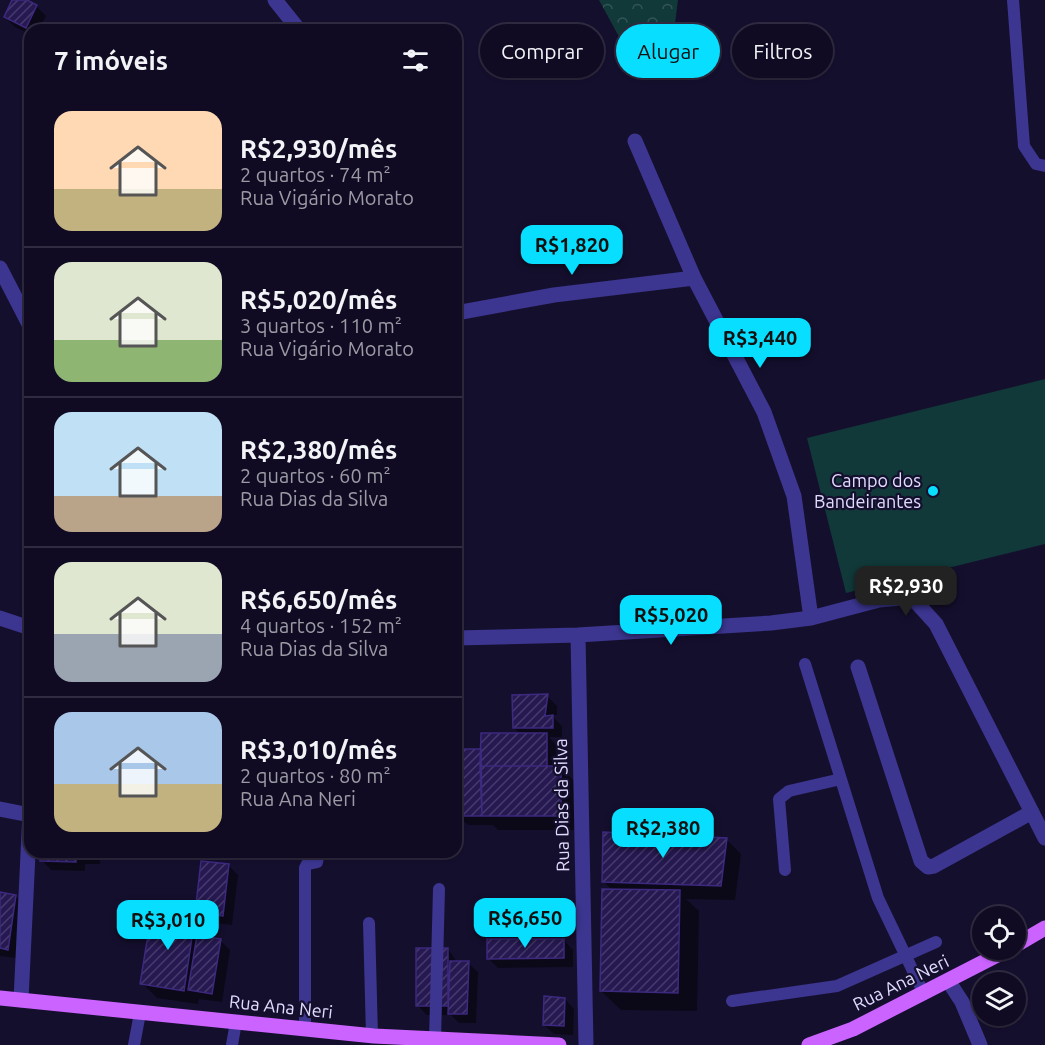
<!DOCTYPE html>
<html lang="pt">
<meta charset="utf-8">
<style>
body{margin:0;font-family:Ubuntu,sans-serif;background:#19142a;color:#f1f3f6;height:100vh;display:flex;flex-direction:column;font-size:22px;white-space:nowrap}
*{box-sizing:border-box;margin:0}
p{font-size:20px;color:#9c9ba5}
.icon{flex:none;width:33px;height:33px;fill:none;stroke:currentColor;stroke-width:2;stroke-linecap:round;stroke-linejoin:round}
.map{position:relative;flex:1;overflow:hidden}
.side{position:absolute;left:24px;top:24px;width:438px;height:834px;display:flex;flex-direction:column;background:#100b22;border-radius:18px;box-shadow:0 2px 4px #0004,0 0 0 2px #302b40}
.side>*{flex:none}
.guide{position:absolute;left:480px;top:24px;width:474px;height:54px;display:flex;gap:12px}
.buttons{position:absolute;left:972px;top:906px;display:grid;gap:12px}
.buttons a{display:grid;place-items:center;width:54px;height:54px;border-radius:50%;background:#100b22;box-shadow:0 2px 4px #0004,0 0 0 2px #302b40;font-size:30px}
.price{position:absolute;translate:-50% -51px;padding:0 14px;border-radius:12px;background:#08deff;color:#111;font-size:20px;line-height:39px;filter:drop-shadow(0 2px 3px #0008)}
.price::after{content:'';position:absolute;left:50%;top:36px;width:18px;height:14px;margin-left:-9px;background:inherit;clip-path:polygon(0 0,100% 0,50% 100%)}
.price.selected{background:#222;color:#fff}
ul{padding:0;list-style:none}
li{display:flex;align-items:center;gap:18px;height:150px;padding:0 30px}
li+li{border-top:2px solid #302b40}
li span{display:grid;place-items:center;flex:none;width:168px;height:120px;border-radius:18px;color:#555}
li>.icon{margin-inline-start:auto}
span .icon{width:72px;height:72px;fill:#fffc;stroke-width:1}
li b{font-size:26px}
h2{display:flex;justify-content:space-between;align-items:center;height:72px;padding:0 30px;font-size:26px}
.chip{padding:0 21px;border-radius:27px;background:#100b22;box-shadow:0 2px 4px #0004,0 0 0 2px #302b40;font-size:21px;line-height:54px}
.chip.selected{background:#08deff;color:#111}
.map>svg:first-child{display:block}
</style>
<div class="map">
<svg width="1045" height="1045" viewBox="0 0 1045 1045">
<defs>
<pattern id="park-crowns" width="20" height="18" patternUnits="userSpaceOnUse" patternTransform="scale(1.5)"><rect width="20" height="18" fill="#113939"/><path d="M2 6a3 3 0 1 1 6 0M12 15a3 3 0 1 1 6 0" fill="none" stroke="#335557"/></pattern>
<pattern id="building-hatch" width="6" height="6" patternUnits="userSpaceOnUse" patternTransform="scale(1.5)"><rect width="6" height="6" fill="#261951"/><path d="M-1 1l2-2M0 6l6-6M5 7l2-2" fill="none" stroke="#453a6b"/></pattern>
</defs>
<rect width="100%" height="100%" fill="#150f2e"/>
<path fill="url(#park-crowns)" d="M599,0H678L672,46L635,66Z"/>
<path fill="#113939" d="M1045,379V544L846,593L807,438Z"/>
<path fill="#0007" d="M14,0H23L36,6L46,16L39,30H30V34L15,27L5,17Z
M547,696L557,706V715H553L554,718L562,726V737H549L556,745V768H561L575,782V830H498L493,825H468L458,816L483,750L521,735L514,728Z
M726,839L741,854L735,900L686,899L699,911L697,1011L621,1010L601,991L613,891L604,882Z
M42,852H100V864H85V871L51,870L42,860Z
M228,865L238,875L232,925L206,922L196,913Z
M0,894L16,896L25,906L17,958L0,956Z
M194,918L209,933L208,939L220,940L230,950L222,1002L199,999L198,1004L157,998L142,983Z
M564,940L573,950V967L498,968L488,958Z
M448,949L457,962L468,963L478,972L476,1023H459L451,1015H427L417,1005Z
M565,999L574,1009L573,1035L554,1034L544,1025Z"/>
<path fill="url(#building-hatch)" stroke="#3d297f" stroke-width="1.5" d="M12,0H27L37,5L26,28L4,17Z
M548,694L545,716L553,715V728H513L512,695Z
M481,733H547V766H480Z
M456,749H481L482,816H456Z
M480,766H561V816H482Z
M603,832L727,838L721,886L602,882Z
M41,852H91V856L76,855V862L40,861Z
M201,861L229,864L223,916L195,913Z
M602,889L680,890L678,993L600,991Z
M0,892L16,895L8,950L0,948Z
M152,910L195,917L184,991L140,984Z
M197,935L221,939L212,994L188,990Z
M487,939H564V958L487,959Z
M416,948H448V1006H416Z
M450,961H469L467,1014H448Z
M544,996L565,998L564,1026L543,1025Z"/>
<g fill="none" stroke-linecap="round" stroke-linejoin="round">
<path stroke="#3c3691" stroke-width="12" d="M1013,0L1024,146L1036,164L1045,166
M805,664L878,898L924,994
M785,870L779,799L789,791L841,779
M369,923L372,1036
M732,1001L837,986L936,942
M305,1028V868L307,864L317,862L319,852
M435,1039L439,889
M134,1045L140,1013
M232,1045L236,1022"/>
<path stroke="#3c3691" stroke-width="15" d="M275,0L299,30
M635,141L694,278L764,412L794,496L811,618
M0,268L30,326
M456,313L554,295L694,278
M0,618L30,628
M578,635L586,1045
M456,638L578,635L771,623L811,618L879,600L901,598L916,602L936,624L1045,838
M858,667L921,861L928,867L934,866L1032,812
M0,809L30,815
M949,982L962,1002L980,1045
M21,1000L30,812"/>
<path stroke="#ca63ff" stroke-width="15" d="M1016,945L1045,928
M0,998L374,1036L559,1045
M809,1045L853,1029L1007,950"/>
</g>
<circle fill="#08deff" stroke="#150f2e" stroke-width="2" cx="933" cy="491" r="6"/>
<g text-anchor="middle" stroke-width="4.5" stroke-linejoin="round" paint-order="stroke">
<g font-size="18" fill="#e1dcff" stroke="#150f2e" text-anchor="end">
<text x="921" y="487">Campo dos<tspan x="921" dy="21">Bandeirantes</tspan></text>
</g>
<g font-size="18" fill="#e1dcff" stroke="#150f2e">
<text transform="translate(562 805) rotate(-91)" y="6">Rua Dias da Silva</text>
<text transform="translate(901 983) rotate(-26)" y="6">Rua Ana Neri</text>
<text transform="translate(281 1007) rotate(6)" y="6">Rua Ana Neri</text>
</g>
</g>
</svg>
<div class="buttons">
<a><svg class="icon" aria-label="locate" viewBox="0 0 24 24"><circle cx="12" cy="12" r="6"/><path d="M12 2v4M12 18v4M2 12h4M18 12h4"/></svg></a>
<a><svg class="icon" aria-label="layers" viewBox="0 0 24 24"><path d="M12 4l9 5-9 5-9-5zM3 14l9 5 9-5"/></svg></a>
</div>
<b class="price" style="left:572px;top:276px">R$1,820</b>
<b class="price" style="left:760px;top:369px">R$3,440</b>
<b class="price selected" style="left:906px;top:617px">R$2,930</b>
<b class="price" style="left:671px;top:646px">R$5,020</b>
<b class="price" style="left:663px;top:859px">R$2,380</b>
<b class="price" style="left:525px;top:949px">R$6,650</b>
<b class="price" style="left:168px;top:951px">R$3,010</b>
<div class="guide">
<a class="chip">Comprar</a>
<a class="chip selected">Alugar</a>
<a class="chip">Filtros</a>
</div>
<section class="side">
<h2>7 imóveis<svg class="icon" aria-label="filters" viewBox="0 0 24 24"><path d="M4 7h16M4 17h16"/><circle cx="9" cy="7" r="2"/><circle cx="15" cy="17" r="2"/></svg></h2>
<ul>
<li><span style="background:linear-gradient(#ffd9b3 65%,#c2b280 0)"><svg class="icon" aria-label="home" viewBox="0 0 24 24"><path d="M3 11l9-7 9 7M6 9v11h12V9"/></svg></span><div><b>R$2,930/mês</b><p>2 quartos · 74 m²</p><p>Rua Vigário Morato</p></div></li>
<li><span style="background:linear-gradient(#dfe7d0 65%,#8fb573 0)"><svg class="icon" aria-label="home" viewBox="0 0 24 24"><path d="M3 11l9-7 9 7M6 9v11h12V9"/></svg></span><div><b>R$5,020/mês</b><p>3 quartos · 110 m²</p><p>Rua Vigário Morato</p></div></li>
<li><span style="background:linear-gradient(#bfe0f5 70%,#b9a48a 0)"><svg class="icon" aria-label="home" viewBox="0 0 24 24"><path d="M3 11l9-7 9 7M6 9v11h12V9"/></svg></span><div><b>R$2,380/mês</b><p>2 quartos · 60 m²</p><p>Rua Dias da Silva</p></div></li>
<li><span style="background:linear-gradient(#dfe7d0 60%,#9aa5b1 0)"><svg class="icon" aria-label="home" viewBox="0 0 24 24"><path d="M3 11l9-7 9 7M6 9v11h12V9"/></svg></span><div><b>R$6,650/mês</b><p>4 quartos · 152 m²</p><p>Rua Dias da Silva</p></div></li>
<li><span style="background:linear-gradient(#a9c7e8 60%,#c2b280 0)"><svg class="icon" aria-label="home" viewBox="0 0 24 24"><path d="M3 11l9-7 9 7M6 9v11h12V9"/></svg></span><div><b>R$3,010/mês</b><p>2 quartos · 80 m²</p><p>Rua Ana Neri</p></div></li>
</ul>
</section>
</div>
